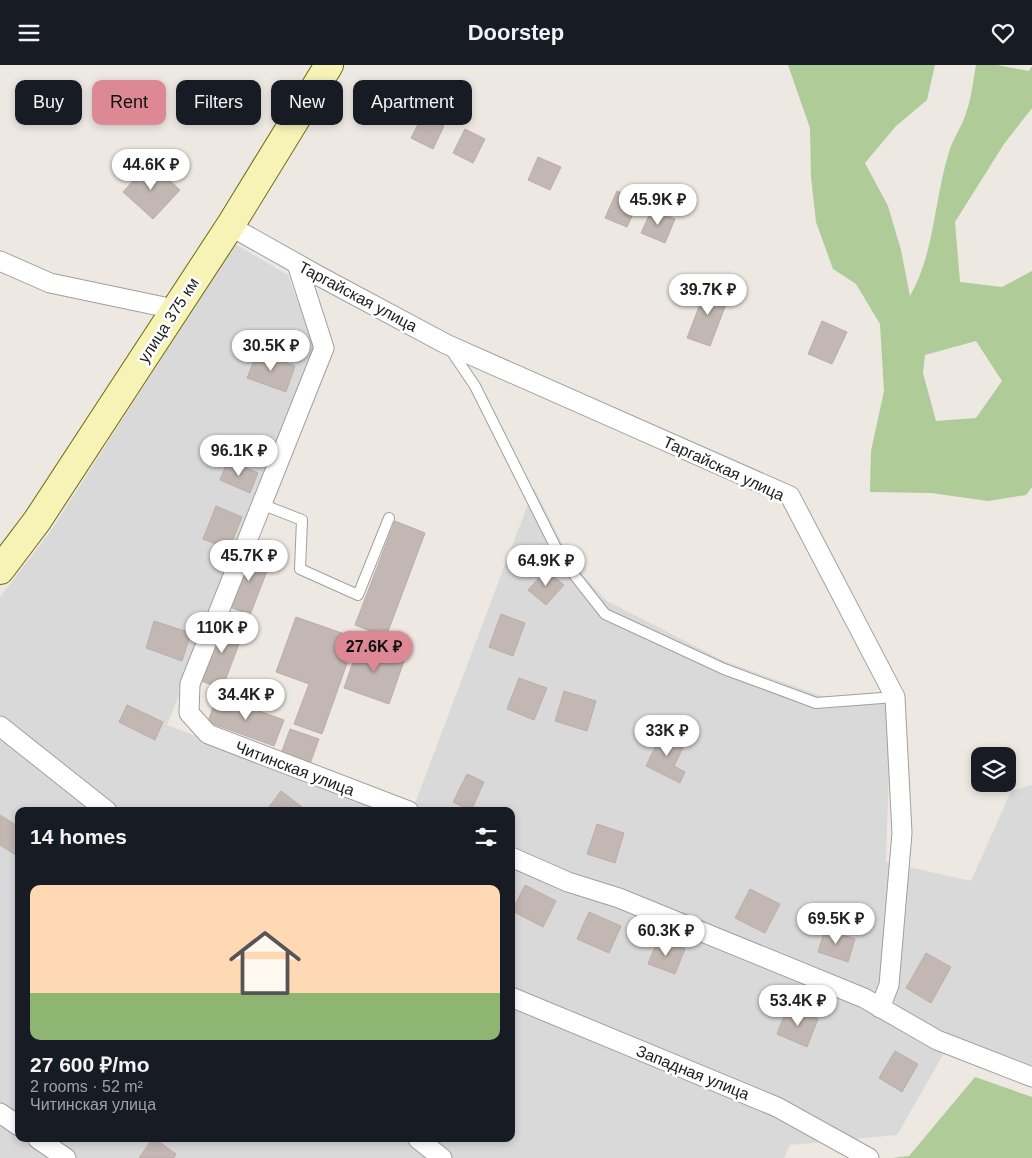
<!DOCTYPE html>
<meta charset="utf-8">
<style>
body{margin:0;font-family:Helvetica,sans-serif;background:#20242c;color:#f1f3f6;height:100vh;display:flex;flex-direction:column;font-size:19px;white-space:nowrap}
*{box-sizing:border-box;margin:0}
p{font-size:16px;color:#9ea1a6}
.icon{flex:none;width:28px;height:28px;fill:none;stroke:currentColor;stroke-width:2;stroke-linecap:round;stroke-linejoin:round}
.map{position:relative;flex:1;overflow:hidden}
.details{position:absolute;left:15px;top:742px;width:500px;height:335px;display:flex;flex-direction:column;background:#171b24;border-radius:10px;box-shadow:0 2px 8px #0003}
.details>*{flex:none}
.guide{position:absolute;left:15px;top:15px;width:500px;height:45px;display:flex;gap:10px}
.fabs{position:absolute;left:971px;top:682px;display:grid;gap:10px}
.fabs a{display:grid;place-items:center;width:45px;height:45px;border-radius:10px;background:#171b24;box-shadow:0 2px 8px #0003;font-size:25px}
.price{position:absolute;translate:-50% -42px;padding:0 11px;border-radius:18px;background:#fff;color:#222;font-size:16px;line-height:32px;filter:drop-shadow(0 1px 2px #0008)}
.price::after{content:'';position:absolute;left:50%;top:30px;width:15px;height:11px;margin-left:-8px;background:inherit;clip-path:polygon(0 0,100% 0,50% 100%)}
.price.current{background:#dc8995;color:#111}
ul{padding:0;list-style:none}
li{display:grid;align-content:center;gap:10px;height:265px;padding:0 15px}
li span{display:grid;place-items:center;height:155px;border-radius:10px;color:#555}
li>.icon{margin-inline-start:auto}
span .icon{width:90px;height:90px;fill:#fffc;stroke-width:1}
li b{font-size:21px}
h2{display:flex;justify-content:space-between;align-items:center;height:60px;padding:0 15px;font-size:21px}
.pill{padding:0 18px;border-radius:10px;background:#171b24;box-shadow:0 2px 8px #0003;font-size:18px;line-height:45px}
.pill.current{background:#dc8995;color:#111}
header{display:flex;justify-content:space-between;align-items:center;height:65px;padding:0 15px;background:#171b24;font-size:22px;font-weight:800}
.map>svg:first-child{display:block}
</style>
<header><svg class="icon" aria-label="menu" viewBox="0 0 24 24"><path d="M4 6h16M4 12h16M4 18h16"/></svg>Doorstep<svg class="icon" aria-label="heart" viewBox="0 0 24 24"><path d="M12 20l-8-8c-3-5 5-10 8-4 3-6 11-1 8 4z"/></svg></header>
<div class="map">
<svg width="1032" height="1093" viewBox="0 0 1032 1093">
<rect width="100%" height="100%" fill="#ede8e2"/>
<path fill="#dad9d9" d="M235,179L288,210L316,286L167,660L391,746H19V1074H511V746H412L534,423L573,500L607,536L724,596L824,632L891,637L886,797L971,816L1011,726L1032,720V1001L954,971L897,1070L790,1080L784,1093H0V532L52,464Z"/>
<path fill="#aecb98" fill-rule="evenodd" d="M788,0H935L927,35L896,61L865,98L888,141L901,185L910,231C935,187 934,135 949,87C953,73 963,60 967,45C972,31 973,15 976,0H997L1029,6L1032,1V43L1004,79L955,157L960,217L1002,222L1032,206V422L1026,430L988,436L931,428L870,427L871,386L884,326L880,259L856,219L833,204L816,157L811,112L810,63ZM976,276L1002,316L976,353L936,356L923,308L925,290Z
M975,1012L1032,1032V1093H892L909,1091Z"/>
<path fill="#c2b7b2" stroke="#beada5" d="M423,50L444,61L433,84L411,73Z
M465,64L485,74L473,98L453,88Z
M538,92L561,102L550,125L528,115Z
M150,97L180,125L153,154L123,127Z
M617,126L639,136L627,162L605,153Z
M652,144L675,154L665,178L641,168Z
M707,221L730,229L710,281L687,273Z
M822,256L847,267L832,299L808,289Z
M257,288L295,301L286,327L247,313Z
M228,395L258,408L250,428L220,415Z
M216,441L242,452L229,484L203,474Z
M395,456L425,468L386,572L355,560Z
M248,483L272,493L250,550L225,540Z
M546,505L564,520L546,540L528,525Z
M501,549L525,558L513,591L489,582Z
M296,552L356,573L322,669L294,659L309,619L276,607Z
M221,554L245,563L222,624L199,615Z
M154,556L191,568L182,596L146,583Z
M360,577L405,593L389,639L344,623Z
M519,613L547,623L534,655L507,644Z
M564,626L596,636L587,666L555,656Z
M217,631L284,655L274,681L208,657Z
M127,640L163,657L155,675L119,657Z
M290,664L319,674L310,699L281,689Z
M663,666L686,677L674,701L685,707L680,718L646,701Z
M467,709L484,717L471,746L453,737Z
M281,726L306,745L305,746H266Z
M0,750L19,762V786L16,790L0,780Z
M597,759L624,768L615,798L587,789Z
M525,820L556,836L543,862L512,846Z
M750,824L780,839L765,868L735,853Z
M589,847L621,861L609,888L577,874Z
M825,864L855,874L848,897L818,887Z
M658,874L685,884L675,909L648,899Z
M926,888L951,902L931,938L906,923Z
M788,941L818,954L807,982L777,969Z
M895,986L918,999L902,1027L879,1013Z
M152,1074H155L176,1089L174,1093H139Z"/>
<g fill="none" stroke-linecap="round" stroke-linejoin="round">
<defs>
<path id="service" d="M450,284L475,321L561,493L605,549L724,604L816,638L895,632
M261,439L302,455L300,504L358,530L389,453"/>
<path id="minor" d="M230,161L319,211L446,279L790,431L895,632L902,768L889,920L880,943
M0,196L50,218L174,244
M297,199L324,283L190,619L189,648L208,669L409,746
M0,661L107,746
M511,792L568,817L619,833L864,933L937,975L1032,1012
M511,932L777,1042L869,1093
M0,1048L19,1061
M38,1074L66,1093
M418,1074L442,1093"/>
<path id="secondary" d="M0,505L37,456L230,161L329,0"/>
</defs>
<use href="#service" stroke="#a0a0a0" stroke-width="12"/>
<use href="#minor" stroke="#a0a0a0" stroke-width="21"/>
<use href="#secondary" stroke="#6e6c08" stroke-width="30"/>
<use href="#service" stroke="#fff" stroke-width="10"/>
<use href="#minor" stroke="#fff" stroke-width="19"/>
<use href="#secondary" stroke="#f7f2b6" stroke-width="28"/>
</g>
<g text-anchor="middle" stroke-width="5" stroke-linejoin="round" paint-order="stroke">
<g font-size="16" fill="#1c1c1c" stroke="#fff">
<text transform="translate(358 231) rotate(28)" y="6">Таргайская улица</text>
<text transform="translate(168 255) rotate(-57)" y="6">улица 375 км</text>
<text transform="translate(724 403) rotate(25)" y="6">Таргайская улица</text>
<text transform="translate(295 703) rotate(21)" y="6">Читинская улица</text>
<text transform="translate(693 1007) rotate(22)" y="6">Западная улица</text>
</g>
</g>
</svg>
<div class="fabs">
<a><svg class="icon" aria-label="layers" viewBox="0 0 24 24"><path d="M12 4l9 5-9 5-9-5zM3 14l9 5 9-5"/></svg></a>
</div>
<b class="price" style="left:151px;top:126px">44.6K ₽</b>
<b class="price" style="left:658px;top:161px">45.9K ₽</b>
<b class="price" style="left:708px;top:251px">39.7K ₽</b>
<b class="price" style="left:271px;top:307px">30.5K ₽</b>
<b class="price" style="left:239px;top:412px">96.1K ₽</b>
<b class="price" style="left:249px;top:517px">45.7K ₽</b>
<b class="price" style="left:546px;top:522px">64.9K ₽</b>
<b class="price" style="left:222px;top:589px">110K ₽</b>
<b class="price current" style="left:374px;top:608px">27.6K ₽</b>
<b class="price" style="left:246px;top:656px">34.4K ₽</b>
<b class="price" style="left:667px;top:692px">33K ₽</b>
<b class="price" style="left:836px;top:880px">69.5K ₽</b>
<b class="price" style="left:666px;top:892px">60.3K ₽</b>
<b class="price" style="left:798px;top:962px">53.4K ₽</b>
<div class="guide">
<a class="pill">Buy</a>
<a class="pill current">Rent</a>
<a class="pill">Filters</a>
<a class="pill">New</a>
<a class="pill">Apartment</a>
</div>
<section class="details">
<h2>14 homes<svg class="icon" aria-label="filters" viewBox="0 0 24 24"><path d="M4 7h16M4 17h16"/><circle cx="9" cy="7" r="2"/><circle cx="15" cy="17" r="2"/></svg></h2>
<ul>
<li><span style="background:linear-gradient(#ffd9b3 70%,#8fb573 0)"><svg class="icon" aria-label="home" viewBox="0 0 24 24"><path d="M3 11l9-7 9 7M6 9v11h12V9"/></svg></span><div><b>27 600 ₽/mo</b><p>2 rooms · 52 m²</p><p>Читинская улица</p></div></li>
</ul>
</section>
</div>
